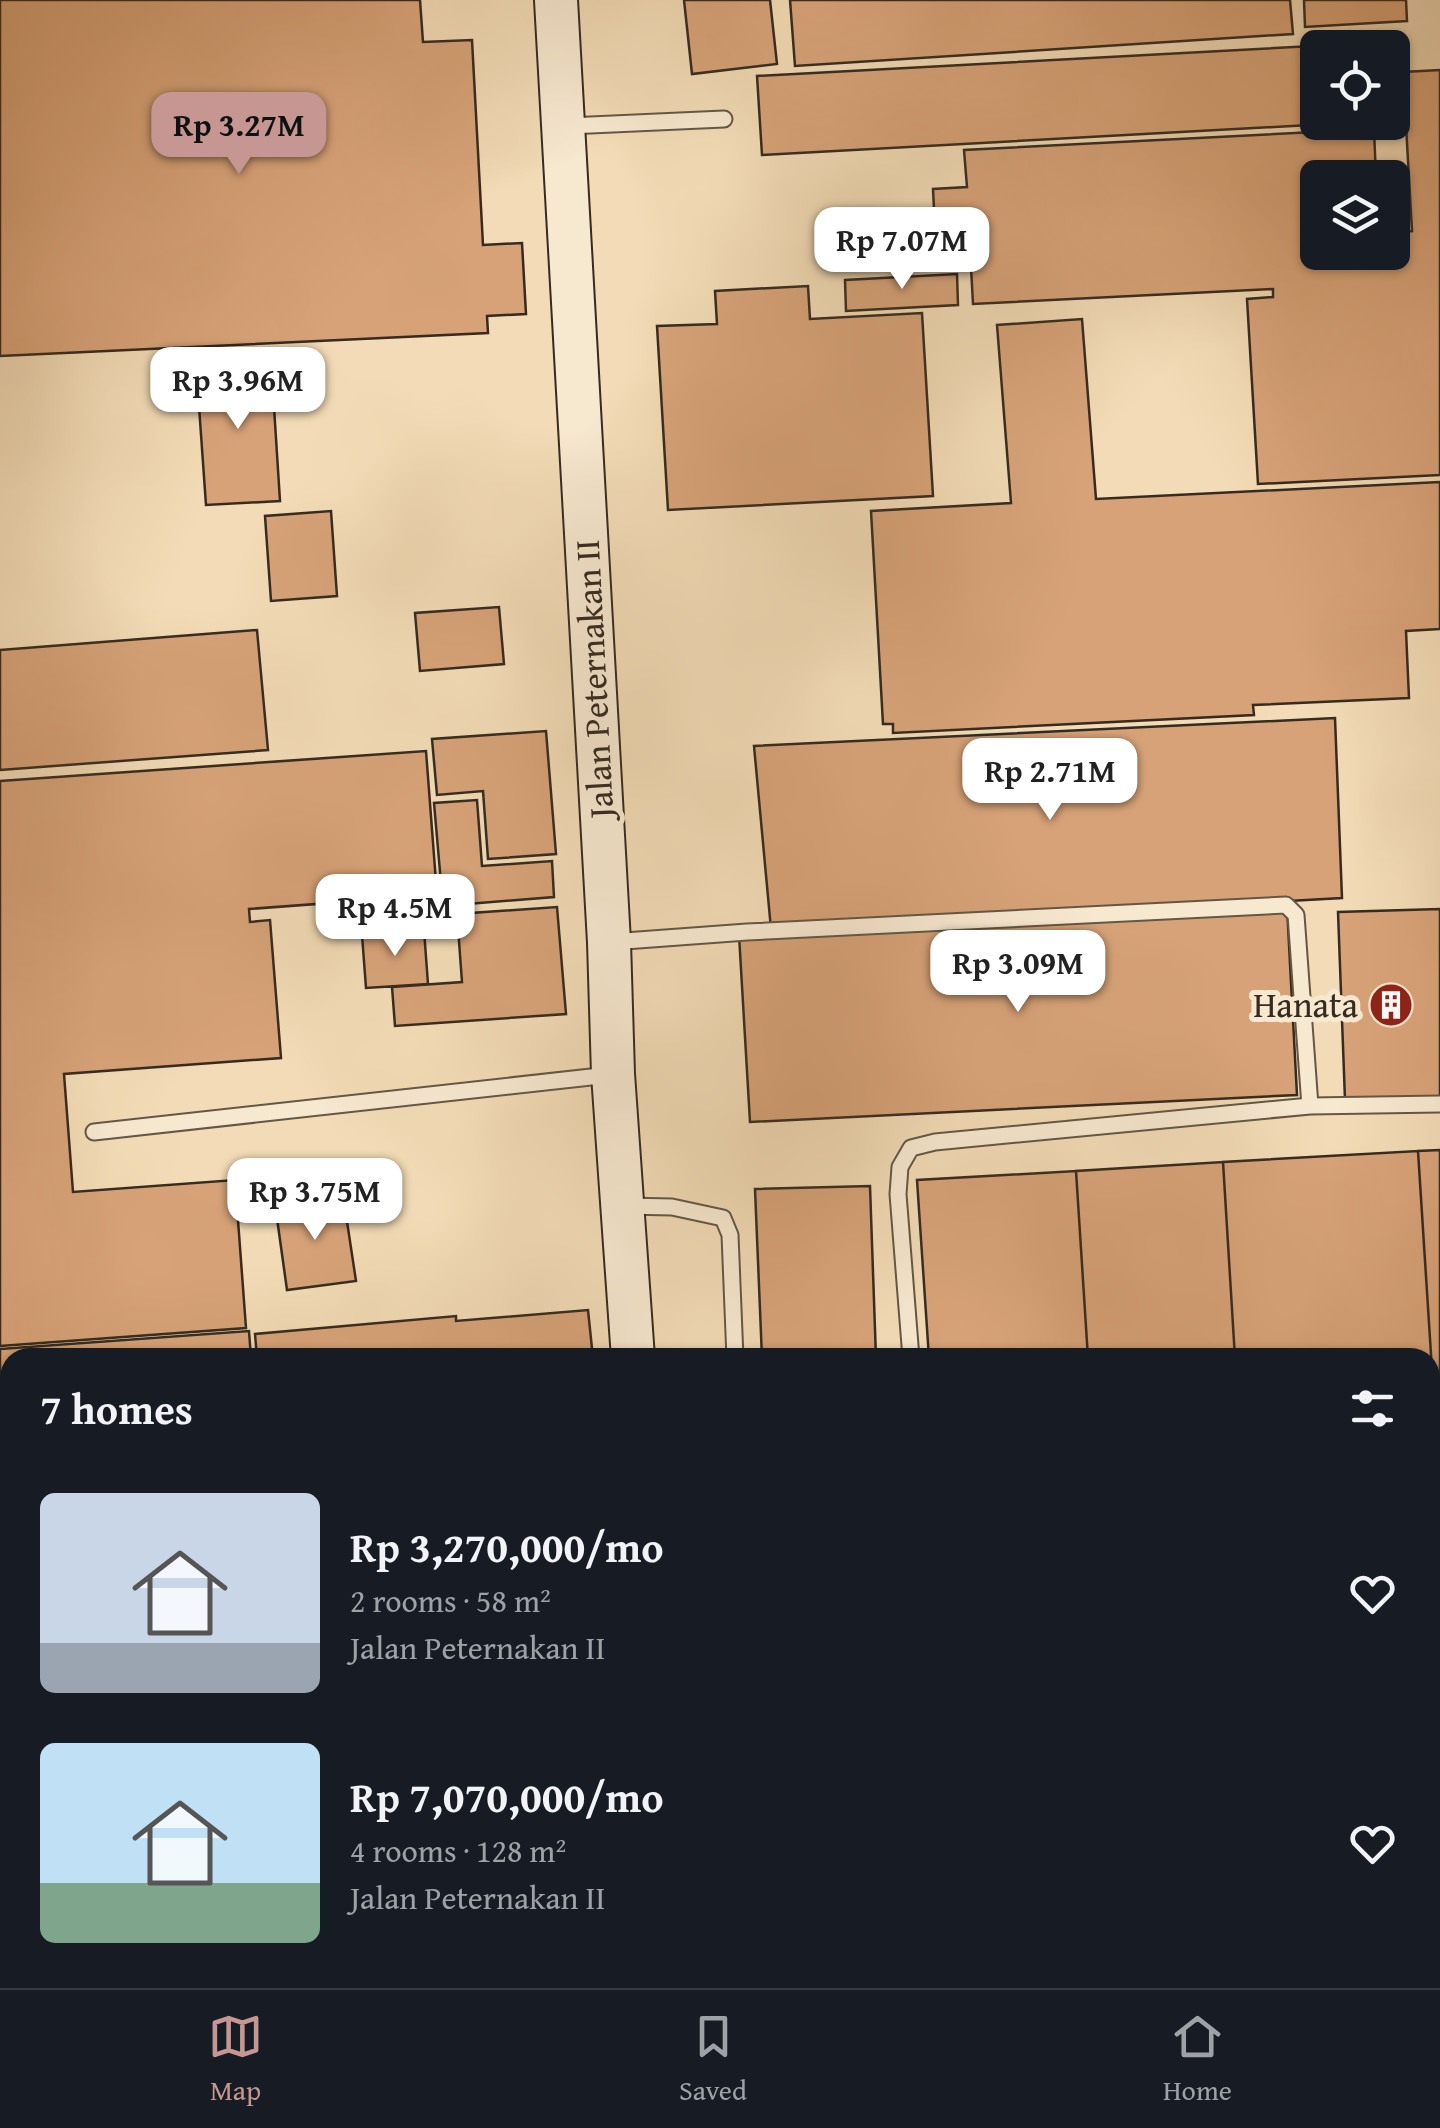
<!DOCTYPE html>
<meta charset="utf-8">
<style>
body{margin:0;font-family:"Gentium Book Plus",serif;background:#20242c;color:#f1f3f6;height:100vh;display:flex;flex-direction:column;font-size:38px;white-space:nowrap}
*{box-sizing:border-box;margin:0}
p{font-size:32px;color:#9ea1a6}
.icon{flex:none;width:55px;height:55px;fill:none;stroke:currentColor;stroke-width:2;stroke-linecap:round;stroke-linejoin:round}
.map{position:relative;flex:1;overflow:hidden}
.side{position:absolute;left:0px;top:1348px;width:1440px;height:642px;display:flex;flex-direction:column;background:#171b24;border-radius:30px 30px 0 0;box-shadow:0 2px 8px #0004}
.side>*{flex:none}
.fabs{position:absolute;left:1300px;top:30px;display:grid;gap:20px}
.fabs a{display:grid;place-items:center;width:110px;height:110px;border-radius:15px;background:#171b24;box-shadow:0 2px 8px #0004;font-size:50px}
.price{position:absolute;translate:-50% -85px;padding:0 22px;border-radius:20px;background:#fff;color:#222;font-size:32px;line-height:65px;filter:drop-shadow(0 2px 5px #0008)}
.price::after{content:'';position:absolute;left:50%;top:60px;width:30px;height:22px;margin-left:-15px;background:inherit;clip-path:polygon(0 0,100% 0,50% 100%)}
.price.active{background:#c59692;color:#111}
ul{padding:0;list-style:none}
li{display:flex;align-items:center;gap:30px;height:250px;padding:0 40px}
li span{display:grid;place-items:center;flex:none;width:280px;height:200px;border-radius:15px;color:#555}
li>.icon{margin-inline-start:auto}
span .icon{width:120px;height:120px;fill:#fffc;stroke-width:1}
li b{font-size:42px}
h2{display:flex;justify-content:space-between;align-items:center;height:120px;padding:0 40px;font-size:42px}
.tab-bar{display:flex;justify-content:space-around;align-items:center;height:140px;border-top:2px solid #363941;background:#171b24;font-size:28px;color:#9ea1a6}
.tab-bar a{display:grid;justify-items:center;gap:5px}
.tab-bar .active{color:#c59692}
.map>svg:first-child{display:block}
</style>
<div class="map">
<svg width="1440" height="1988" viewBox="0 0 1440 1988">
<rect width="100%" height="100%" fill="#f2dbb6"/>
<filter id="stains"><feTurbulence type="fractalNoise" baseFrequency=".002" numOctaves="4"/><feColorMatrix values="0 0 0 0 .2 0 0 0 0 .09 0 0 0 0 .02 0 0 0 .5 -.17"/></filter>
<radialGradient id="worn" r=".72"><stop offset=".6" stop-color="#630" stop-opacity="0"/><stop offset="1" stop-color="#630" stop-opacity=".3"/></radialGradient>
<path fill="#d7a278" stroke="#352b21" stroke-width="2.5" d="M0,0H420L423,42L472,40L483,245L522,243L526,314L487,316L488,333L0,356Z
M684,0H770L777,64L692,74Z
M790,0H1290L1293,34L795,66Z
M1304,0H1406L1407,21L1305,27Z
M1388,42V48H1318V122H1364L762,155L757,76Z
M1440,70V475L1258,484L1247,299L1273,297V289L973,304L971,267L937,269L933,189L967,187L964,150L1374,129L1376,178H1318V252H1392V232L1412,231L1403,72Z
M957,274L958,305L846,311L845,280Z
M808,286L810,319L922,313L933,496L668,510L657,326L717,324L715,291Z
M1082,319L1096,499L1440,482V629L1406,631L1409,698L1253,705L1254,715L893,733V724H883L871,511L1011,503L997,325Z
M271,360L280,501L206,505L196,364Z
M331,511L337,596L271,601L265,516Z
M499,607L504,664L420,671L415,613Z
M257,630L268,750L0,770V650Z
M1335,718L1342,898L771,929L754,746Z
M546,731L556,854L488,859L483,791L437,795L432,739Z
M426,751L437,895L249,909L250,922L270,920L281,1058L64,1074L73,1192L235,1180L246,1328L0,1346V781Z
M477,800L482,866L552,861L554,897L443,906L434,803Z
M557,907L566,1014L395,1026L392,987L462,982L457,914Z
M1287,907L1297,1095L750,1122L739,935Z
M1440,909V1097L1345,1100L1338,912Z
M424,930L428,984L366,988L362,935Z
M1440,1150V1464H1438L1418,1151Z
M1418,1151L1438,1464L1430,1465V1358H1235L1223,1162Z
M1223,1162L1235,1358H1088L1076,1171Z
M1076,1171L1088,1358H929L917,1180Z
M870,1186L876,1358H762L755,1189Z
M343,1195L356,1281L287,1290L275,1204Z
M588,1310L593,1358H257L255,1334L456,1316V1321Z
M249,1331L251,1358H10V1419L0,1420V1349Z
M1430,1489H1440V1554H1430Z
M0,1578H10V1635H0Z
M1430,1612H1440V1687H1430Z
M73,1980H251L252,1988H74Z"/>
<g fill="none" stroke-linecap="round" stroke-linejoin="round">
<defs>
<path id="lane" d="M568,126L724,119
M611,942L747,932L1286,905L1296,915L1310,1106
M94,1132L609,1075
M624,1206L672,1207L723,1218L730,1235L735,1358
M911,1358L898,1194L900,1167L911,1148L935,1142L1310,1106L1440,1104
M0,1456L10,1455
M0,1642H10
M1009,1988L1069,1980"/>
<path id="secondary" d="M556,0L609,942L613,1074L633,1358
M665,1980V1988"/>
</defs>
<use href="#lane" stroke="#645746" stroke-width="19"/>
<use href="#secondary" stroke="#352b21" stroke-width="46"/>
<use href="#lane" stroke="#f7e8d0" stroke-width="15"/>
<use href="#secondary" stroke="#f7e8d0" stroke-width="42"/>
</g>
<defs>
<symbol id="building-disc" viewBox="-11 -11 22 22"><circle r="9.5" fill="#8f2418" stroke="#f7e8d0"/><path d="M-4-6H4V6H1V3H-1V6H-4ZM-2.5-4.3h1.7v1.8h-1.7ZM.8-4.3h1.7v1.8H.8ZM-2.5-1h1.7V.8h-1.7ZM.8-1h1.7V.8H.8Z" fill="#fff"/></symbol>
</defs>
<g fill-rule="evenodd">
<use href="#building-disc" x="1366" y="980" width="50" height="50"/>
</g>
<g text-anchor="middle" stroke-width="10" stroke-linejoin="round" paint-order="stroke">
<g font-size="35" fill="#352b21" stroke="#f7e8d0">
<text transform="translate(594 679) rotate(-93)" y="12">Jalan Peternakan II</text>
</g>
<g font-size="35" fill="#352b21" stroke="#f7e8d0" text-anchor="end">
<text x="1358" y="1017">Hanata</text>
</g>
</g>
<rect width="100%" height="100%" filter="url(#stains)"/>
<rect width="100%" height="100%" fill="url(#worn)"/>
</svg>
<div class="fabs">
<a><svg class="icon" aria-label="locate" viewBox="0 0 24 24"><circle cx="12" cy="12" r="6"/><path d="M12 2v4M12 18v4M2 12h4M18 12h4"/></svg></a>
<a><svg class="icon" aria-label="layers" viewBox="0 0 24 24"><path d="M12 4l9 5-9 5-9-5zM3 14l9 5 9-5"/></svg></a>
</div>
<b class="price active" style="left:239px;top:177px">Rp 3.27M</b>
<b class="price" style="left:902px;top:292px">Rp 7.07M</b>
<b class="price" style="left:238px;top:432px">Rp 3.96M</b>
<b class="price" style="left:1050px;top:823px">Rp 2.71M</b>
<b class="price" style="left:395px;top:959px">Rp 4.5M</b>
<b class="price" style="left:1018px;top:1015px">Rp 3.09M</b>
<b class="price" style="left:315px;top:1243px">Rp 3.75M</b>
<section class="side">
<h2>7 homes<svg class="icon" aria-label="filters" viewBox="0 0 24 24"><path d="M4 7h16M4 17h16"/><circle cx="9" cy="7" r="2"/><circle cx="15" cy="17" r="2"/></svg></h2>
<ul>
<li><span style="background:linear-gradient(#c9d6e8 75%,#9aa5b1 0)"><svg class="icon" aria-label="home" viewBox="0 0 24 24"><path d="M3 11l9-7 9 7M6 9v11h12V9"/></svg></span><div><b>Rp 3,270,000/mo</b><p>2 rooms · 58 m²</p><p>Jalan Peternakan II</p></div><svg class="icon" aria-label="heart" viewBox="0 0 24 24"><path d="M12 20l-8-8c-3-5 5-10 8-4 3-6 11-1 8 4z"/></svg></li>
<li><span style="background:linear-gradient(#bfe0f5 70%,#7fa58c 0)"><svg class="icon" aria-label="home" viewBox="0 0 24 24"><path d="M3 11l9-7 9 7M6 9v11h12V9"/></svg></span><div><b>Rp 7,070,000/mo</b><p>4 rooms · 128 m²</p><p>Jalan Peternakan II</p></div><svg class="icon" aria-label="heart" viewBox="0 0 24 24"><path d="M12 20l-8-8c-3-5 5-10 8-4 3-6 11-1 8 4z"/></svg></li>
</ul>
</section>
</div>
<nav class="tab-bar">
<a class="active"><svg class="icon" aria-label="map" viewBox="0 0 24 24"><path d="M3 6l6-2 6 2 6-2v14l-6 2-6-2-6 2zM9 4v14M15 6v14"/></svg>Map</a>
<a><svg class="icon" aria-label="saved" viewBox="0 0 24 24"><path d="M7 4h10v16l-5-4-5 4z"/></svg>Saved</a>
<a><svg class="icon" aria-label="home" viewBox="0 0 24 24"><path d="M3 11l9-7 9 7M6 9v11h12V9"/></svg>Home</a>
</nav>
